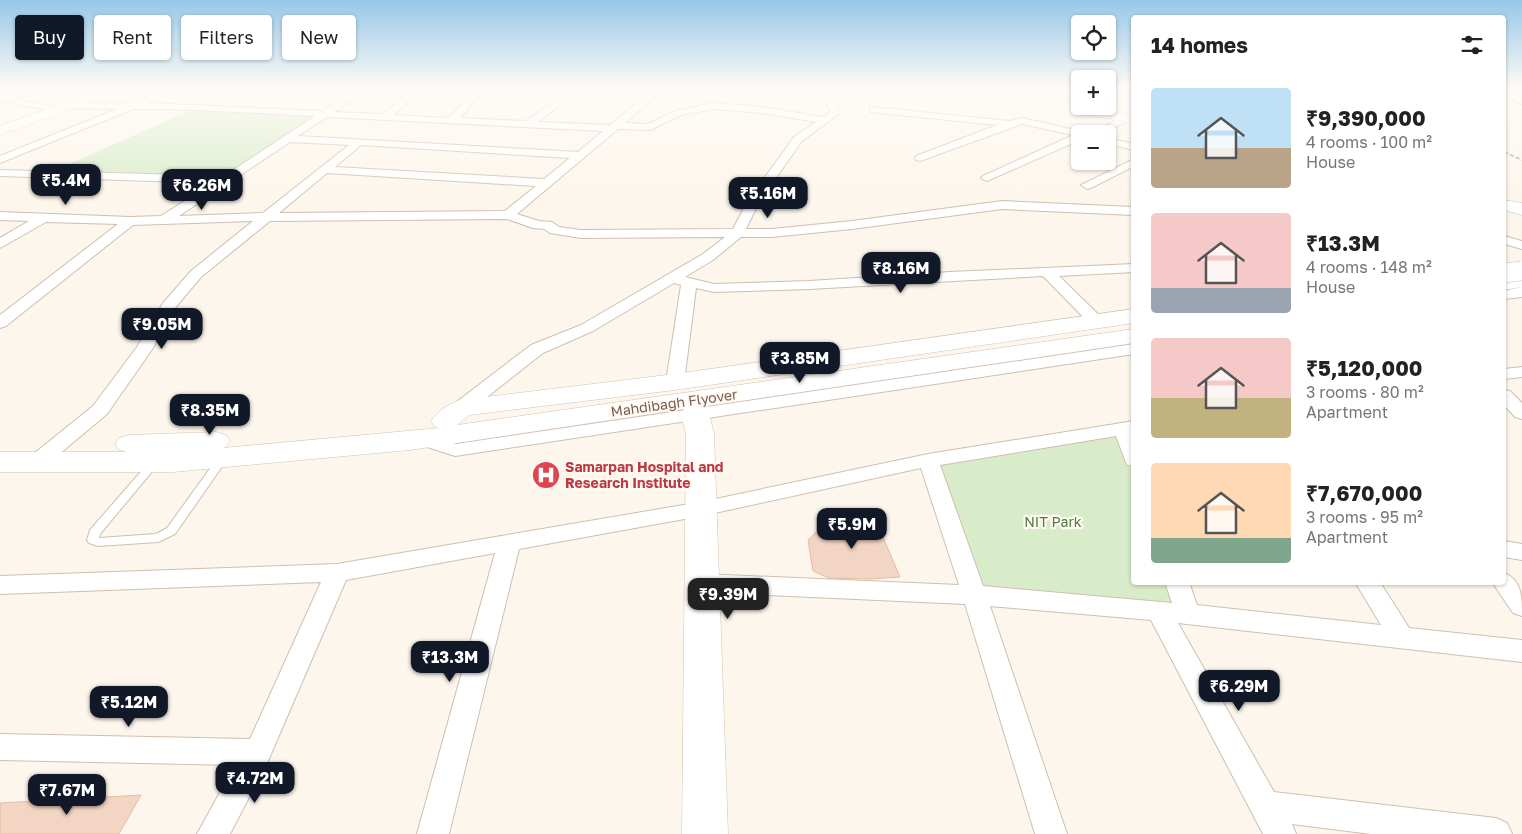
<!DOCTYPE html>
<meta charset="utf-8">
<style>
body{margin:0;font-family:"Golos Text",sans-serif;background:#f2f2f2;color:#222;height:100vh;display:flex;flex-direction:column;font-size:19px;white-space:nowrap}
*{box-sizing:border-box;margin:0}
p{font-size:16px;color:#767676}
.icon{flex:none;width:28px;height:28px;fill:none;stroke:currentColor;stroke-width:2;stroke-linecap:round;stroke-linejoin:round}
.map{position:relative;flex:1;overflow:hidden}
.details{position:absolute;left:1131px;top:15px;width:375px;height:570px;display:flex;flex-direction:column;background:#fff;border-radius:5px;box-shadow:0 1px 4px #0004}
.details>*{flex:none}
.guide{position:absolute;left:15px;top:15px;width:475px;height:45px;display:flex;gap:10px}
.controls{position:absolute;left:1071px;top:15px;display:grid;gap:10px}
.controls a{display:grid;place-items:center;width:45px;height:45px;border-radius:5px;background:#fff;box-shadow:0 1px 4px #0004;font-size:25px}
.price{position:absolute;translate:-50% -42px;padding:0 11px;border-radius:10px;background:#111827;color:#fff;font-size:16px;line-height:32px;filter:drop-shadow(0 1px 2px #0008)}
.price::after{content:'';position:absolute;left:50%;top:30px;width:15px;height:11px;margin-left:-8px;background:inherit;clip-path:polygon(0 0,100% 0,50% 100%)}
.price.current{background:#222;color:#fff}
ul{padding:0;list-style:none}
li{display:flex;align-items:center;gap:15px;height:125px;padding:0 20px}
li span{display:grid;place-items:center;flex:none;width:140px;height:100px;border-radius:5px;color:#555}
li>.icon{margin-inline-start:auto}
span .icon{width:60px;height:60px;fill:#fffc;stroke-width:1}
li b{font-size:21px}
h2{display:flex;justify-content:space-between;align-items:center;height:60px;padding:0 20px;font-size:21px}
.pill{padding:0 18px;border-radius:5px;background:#fff;box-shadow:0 1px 4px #0004;font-size:18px;line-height:45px}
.pill.current{background:#111827;color:#fff}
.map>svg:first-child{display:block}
</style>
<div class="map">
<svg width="1522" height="834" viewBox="0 0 1522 834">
<rect width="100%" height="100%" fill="#fdf6ec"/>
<path fill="#d8ecc9" d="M198,107L325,114L226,180L47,174Z
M1123,429L1134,460V582L1177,583L1188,614L974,595L928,460Z"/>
<path fill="#f3d5c3" stroke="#e6bba3" d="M874,516L900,577L871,579L829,578L813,571L808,540L827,521Z
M141,795L119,834H0V803Z"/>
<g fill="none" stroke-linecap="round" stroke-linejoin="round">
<defs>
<path id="lane" d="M223,455L228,458L175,534L158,542L98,546L89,543L87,540L90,530L151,460H159L160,462L100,534L99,538L156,534L167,528L219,456Z"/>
<path id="street" d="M31,88H42L16,99L59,108V112L0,101V95L5,96Z
M168,88H231L351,92L358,88H367L335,112L384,114L414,88H423L394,115L449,118L477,88H485L460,118L526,121L573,88H582L538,122L610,125L656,88H665L625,123L648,124L675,111L713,103L762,107L823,117L831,111C821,96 808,94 792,90L791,88H819V90L833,101L841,112L802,141L759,202L746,229H772L852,221L1002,201L1134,207V215L1002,209L852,229L772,237H741L713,260L685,277L714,284L809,281L950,272L1134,264V272L1059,276L1102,318L1104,321L1102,324H1090L1043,276L809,289L714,292L696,288L684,382L681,386L675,387L669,386L666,382L681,285L674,283L593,331L543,353L468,412L461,414L454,412L452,408L454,404L531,345L581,325L703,254L725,237L581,238L550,233L544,229L533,228L507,219L270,221L201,277L175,308L153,348L107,414L45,466L38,467L31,466L28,461L31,456L93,406L137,347L163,303L191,271L253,221L133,225L6,326L0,328V315L118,224L46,222L0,248V238L29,221L0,220V212L130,217L161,216L213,183L0,176V170L224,176L315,116L198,110L133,109L0,163V156L117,109L70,108L65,105L67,103H130ZM176,91L343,97L323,111L146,103ZM713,109L762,113L816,122L794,137L747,202L733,229L581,230L559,227L552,222L539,221L517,214L618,129L650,130L681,115ZM327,117L603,131L578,152L298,136ZM290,142L349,145L263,213L179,216ZM361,145L570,158L544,179L335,167ZM327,173L536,186L505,211L279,213Z
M1504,91L1522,98V104L1504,97Z
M873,107L1009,121L1022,118L1084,132L1085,134H1080V140L987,181L981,178L983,176L1073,135L1022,124L920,161L916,160L915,158L916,156L997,125L870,112V108Z
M1125,115L1130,118L1128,120L1104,134H1091Z
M1108,138L1134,144V150L1108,144Z
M1134,159V166L1091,188L1087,189L1081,185Z
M1504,236L1522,241V249L1504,244Z
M1522,287V297L1504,299V291Z
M1134,344V354L455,456L415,443L412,439L415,435L422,433L456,444Z
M1522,367V377L1504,379V369Z
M1504,390L1510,391L1522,403V419L1515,417L1504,405Z
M1134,421V466L1127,465L1116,436L940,465L983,586L1172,603L1165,582H1189L1197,605L1381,625L1355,582H1380L1409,628L1522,640V662L1178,623L1274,792L1496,818L1507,823L1512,834H1371L1292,824L1296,834H1263L1151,620L990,606L1067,834H1035L965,604L702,592L694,589L690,583L694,577L702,574L959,585L921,468L701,516L519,549L449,834H417L495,553L346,580L268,761L230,834H197L235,765L0,760V734L250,739L321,582L0,594V576L337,564L701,502L928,454Z
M1504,541L1522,544V560L1504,557Z
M1504,573C1522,580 1522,597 1522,616L1513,613L1492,582H1504Z"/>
<path id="secondary" d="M105,88H123L121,91L0,135V126Z
M972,88H996L1080,105V106L1134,116V124L979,92Z
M1504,200L1522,203V215L1504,210Z
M1522,275V287L1504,290V278Z
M1134,309V323L675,390L469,415L457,425L1134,329V343L700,407L705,408L709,414L714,434L728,834H682L686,434L681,414L684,409L410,450L173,472H0V452H127L119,450L115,444L119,438L129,435L216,432L226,435L230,441L226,447L223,448L439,428L435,427L431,421C438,411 449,403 461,400L675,374Z"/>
</defs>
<use href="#lane" stroke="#d1beb0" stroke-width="2"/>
<use href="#street" stroke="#d1beb0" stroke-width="2"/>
<use href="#secondary" stroke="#d6c0b0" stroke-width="1"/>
<use href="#lane" fill="#fff" fill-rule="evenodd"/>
<use href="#street" fill="#fff" fill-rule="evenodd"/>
<use href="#secondary" fill="#fff" fill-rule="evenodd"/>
<path stroke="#b9a8c9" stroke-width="2" stroke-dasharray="4 2.5" stroke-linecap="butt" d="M1504,152L1522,160"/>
<defs>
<path id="secondary-bridge" d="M1504,273L1522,271"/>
</defs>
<use href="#secondary-bridge" stroke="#d6c0b0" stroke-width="20" stroke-linecap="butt"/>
<use href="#secondary-bridge" stroke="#fff" stroke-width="19"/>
</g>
<linearGradient id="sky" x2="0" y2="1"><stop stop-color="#97c7e8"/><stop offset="0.43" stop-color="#fefbf6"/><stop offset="1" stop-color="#fefbf6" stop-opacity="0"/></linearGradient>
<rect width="1522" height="204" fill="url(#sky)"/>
<defs>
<symbol id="hospital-disc" viewBox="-11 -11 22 22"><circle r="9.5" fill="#e0444e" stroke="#fffaf3"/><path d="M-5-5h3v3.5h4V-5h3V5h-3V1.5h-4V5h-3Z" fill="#fff"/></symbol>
</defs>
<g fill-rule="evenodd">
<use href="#hospital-disc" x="530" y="459" width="32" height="32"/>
</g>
<g text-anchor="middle" stroke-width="4.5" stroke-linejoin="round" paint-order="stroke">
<g font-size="14" fill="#7a5c4d" stroke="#fffaf3">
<text transform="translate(674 403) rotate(-8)" y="5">Mahdibagh Flyover</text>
</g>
<g font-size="14" font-weight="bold" fill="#be3a42" stroke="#fffaf3" text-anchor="start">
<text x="565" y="472">Samarpan Hospital and<tspan x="565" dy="16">Research Institute</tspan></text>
</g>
<g font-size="14" fill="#537a41" stroke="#fffaf3">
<text x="1053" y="527">NIT Park</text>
</g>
</g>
</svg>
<div class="controls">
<a><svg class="icon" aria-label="locate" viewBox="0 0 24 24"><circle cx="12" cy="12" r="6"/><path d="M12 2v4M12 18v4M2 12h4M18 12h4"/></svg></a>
<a>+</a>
<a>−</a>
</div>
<b class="price" style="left:66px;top:206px">₹5.4M</b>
<b class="price" style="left:202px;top:211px">₹6.26M</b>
<b class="price" style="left:768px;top:219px">₹5.16M</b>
<b class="price" style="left:901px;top:294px">₹8.16M</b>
<b class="price" style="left:162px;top:350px">₹9.05M</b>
<b class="price" style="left:800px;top:384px">₹3.85M</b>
<b class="price" style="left:210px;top:436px">₹8.35M</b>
<b class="price" style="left:852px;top:550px">₹5.9M</b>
<b class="price current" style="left:728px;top:620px">₹9.39M</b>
<b class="price" style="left:450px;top:683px">₹13.3M</b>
<b class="price" style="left:1239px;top:712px">₹6.29M</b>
<b class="price" style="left:129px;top:728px">₹5.12M</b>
<b class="price" style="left:255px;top:804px">₹4.72M</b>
<b class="price" style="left:67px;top:816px">₹7.67M</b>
<div class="guide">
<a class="pill current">Buy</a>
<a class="pill">Rent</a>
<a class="pill">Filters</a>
<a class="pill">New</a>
</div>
<section class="details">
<h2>14 homes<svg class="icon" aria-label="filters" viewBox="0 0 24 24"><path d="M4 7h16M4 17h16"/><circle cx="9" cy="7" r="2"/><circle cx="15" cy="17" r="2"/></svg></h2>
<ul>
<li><span style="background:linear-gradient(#bfe0f5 60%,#b9a48a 0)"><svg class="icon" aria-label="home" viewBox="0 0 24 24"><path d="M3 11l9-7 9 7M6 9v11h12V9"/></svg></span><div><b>₹9,390,000</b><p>4 rooms · 100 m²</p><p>House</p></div></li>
<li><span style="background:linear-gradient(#f6c9c9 75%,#9aa5b1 0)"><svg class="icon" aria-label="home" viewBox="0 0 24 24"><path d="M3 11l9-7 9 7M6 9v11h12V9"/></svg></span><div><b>₹13.3M</b><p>4 rooms · 148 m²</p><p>House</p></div></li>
<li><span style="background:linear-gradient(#f6c9c9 60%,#c2b280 0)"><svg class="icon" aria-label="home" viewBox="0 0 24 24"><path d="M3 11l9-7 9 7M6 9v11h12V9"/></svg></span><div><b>₹5,120,000</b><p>3 rooms · 80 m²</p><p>Apartment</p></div></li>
<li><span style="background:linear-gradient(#ffd9b3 75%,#7fa58c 0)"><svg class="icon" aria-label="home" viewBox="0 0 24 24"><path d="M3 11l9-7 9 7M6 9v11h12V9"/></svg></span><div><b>₹7,670,000</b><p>3 rooms · 95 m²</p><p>Apartment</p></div></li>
</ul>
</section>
</div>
